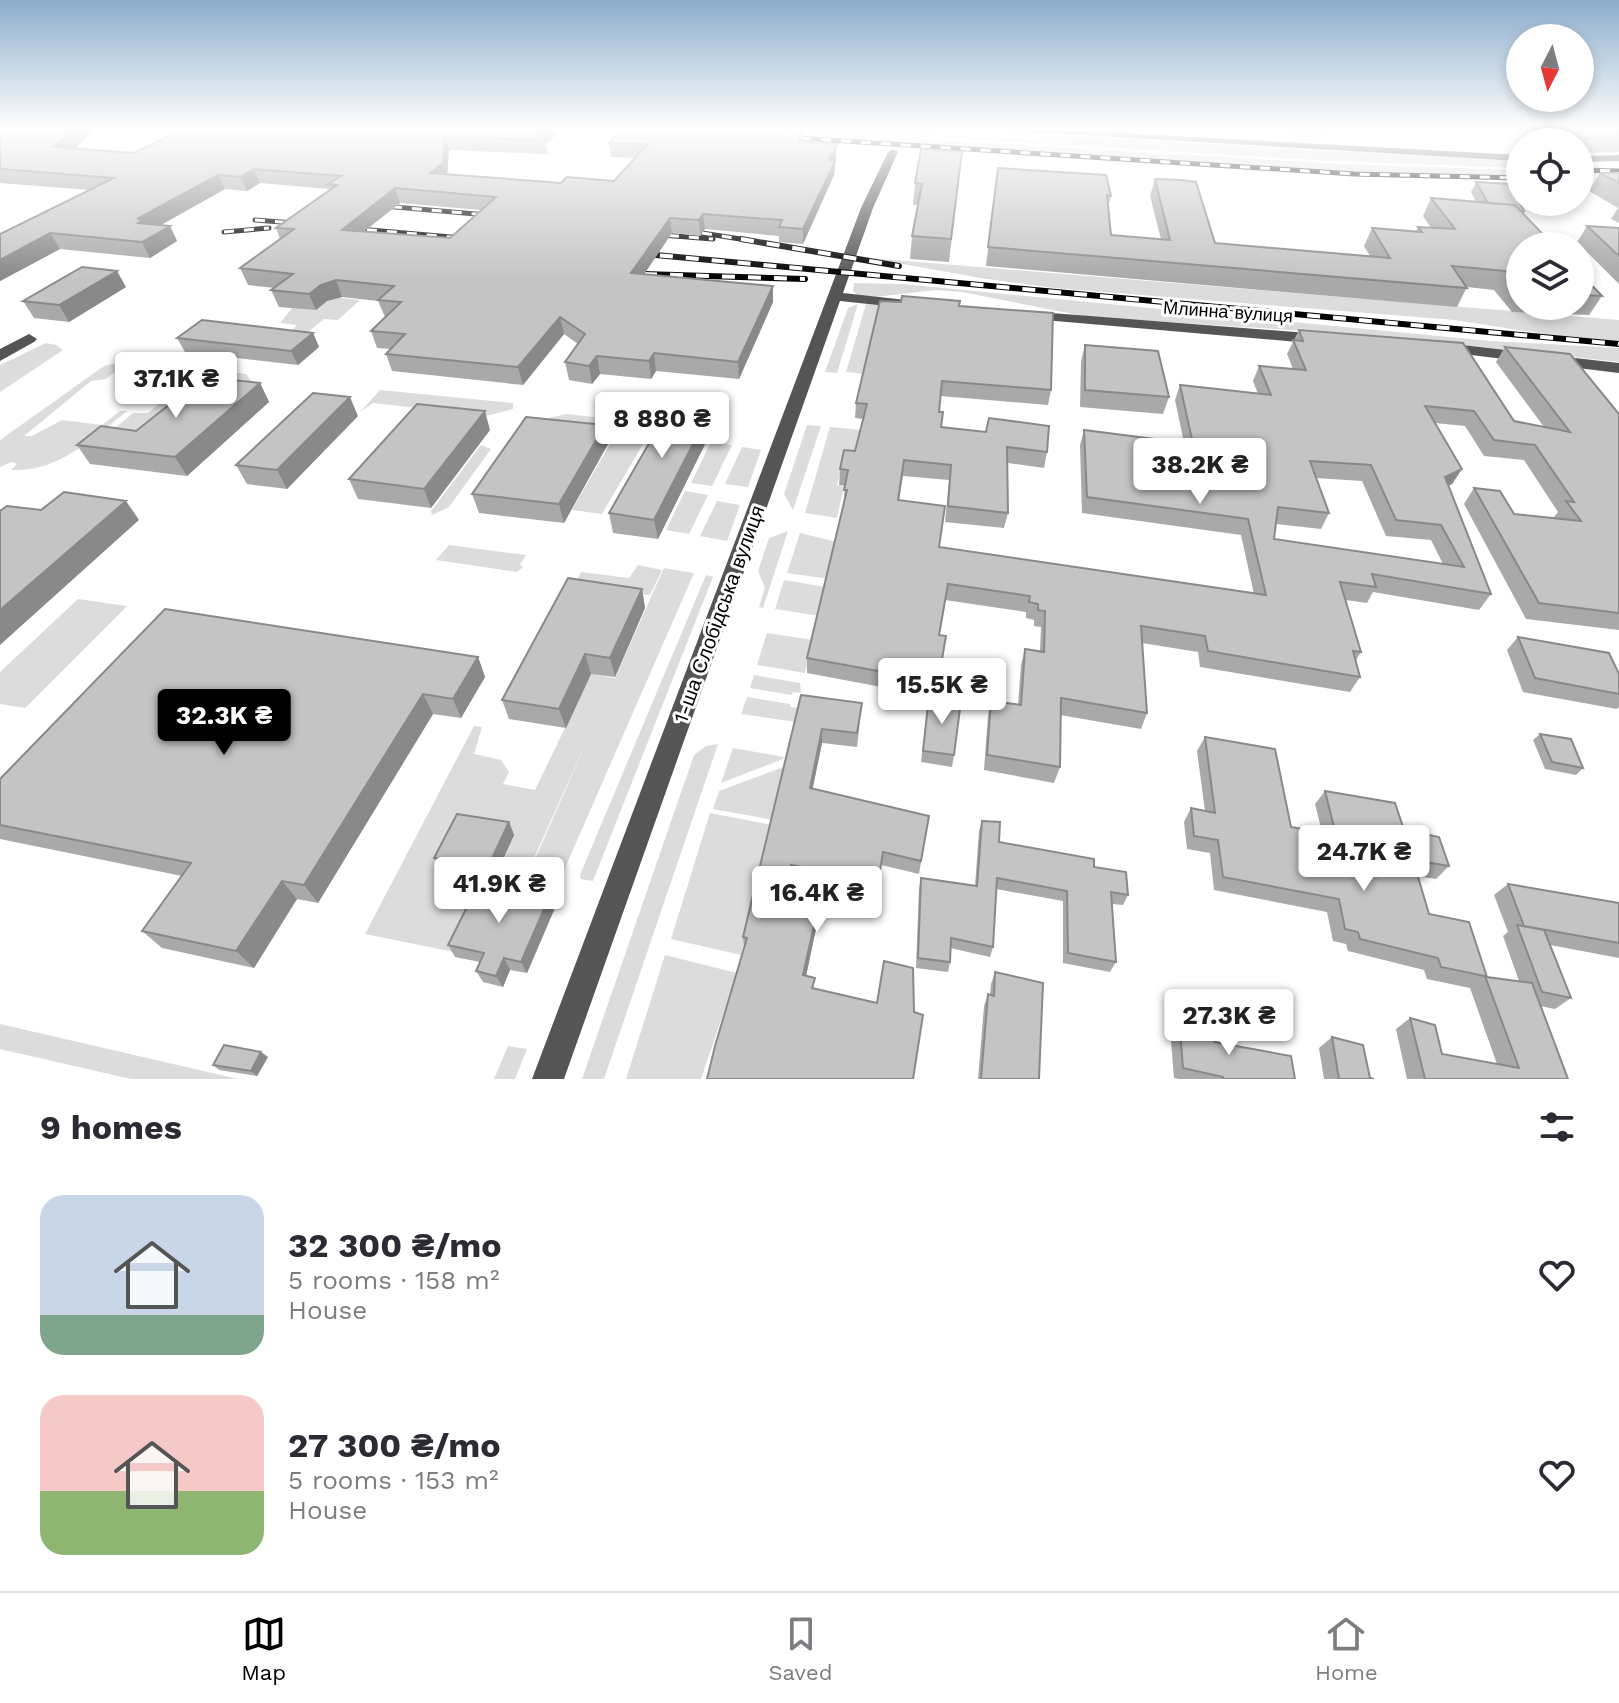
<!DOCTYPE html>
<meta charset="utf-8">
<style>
body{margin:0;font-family:"Work Sans",sans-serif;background:#f7f7f7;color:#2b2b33;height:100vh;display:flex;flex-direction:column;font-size:30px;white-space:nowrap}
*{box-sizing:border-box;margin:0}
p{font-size:26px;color:#7c7c81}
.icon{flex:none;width:44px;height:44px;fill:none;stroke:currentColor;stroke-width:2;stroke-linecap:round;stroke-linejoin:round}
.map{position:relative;height:1079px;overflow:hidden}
.drawer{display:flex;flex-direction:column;background:#fff;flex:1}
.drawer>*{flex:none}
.needle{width:52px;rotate:186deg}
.fabs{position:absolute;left:1506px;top:24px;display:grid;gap:16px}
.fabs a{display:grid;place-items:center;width:88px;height:88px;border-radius:50%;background:#fff;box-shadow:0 4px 12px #0003;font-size:40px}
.price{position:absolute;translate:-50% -68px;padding:0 18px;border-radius:8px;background:#fff;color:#222;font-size:26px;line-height:52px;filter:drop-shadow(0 2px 4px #0008)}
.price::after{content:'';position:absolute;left:50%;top:48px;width:24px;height:18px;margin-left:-12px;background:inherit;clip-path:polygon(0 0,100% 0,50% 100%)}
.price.active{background:#000;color:#fff}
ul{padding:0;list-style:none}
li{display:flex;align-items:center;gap:24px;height:200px;padding:0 40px}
li span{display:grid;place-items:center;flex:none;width:224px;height:160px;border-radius:24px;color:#555}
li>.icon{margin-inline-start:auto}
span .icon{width:96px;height:96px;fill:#fffc;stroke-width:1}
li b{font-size:34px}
h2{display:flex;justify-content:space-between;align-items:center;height:96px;padding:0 40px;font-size:34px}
.menu{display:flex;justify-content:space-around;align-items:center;height:112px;border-top:2px solid #e1e1e2;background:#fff;font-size:22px;color:#7c7c81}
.menu a{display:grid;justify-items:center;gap:4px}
.menu .active{color:#000}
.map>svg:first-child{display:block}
</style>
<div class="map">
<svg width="1619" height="1079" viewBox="0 0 1619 1079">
<rect width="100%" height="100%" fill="#fff"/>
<path fill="#dcdcdc" d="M664,128H739L1340,164L1520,170V176L1352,172Z
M773,128H927L940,135L1034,140L1048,135L1520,161V168L1336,161Z
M870,258L1619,320V341L1551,335L1454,320L1054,288L980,278Z
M854,283L903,284L1490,341L1619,348V362L1367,335L1088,317L962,292L937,290L875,297L858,296L853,291Z
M292,293L360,300L338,320L324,319L304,335L290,333L297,325L280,323L293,307Z
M858,304L837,373L825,372L848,308Z
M866,304L885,306L864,374L846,372Z
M46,343L56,345L63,350L0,392V365Z
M126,361L173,366L171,369L124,365L106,379L91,381L24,436H32L62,420L102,425L120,411H127C92,439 59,472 11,470L17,464L12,462L0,467V440L104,366Z
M214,370L246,374L252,382L249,387L148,437L114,429L133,413H148L191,377Z
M380,390L513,403V409L486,416L373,403L360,412Z
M567,414L643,423L647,437L602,514L572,510L610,444L532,434L549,418Z
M807,425L821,426L793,510L784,494Z
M830,427L862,430L854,466L842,465L837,485L844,487L837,518L805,513Z
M711,442L732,445L712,486L691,483Z
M481,445L491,449L449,507L432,515L431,511Z
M742,447L761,450L748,487L725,484Z
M685,491L708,495L689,534L666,530Z
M717,501L740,505L727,541L700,536Z
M788,531L763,608L759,607L765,588L758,571L769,538Z
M800,533L837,542L829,579L787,573Z
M449,545L526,555L520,565L523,567L517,572L436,560Z
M638,565L662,570L650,595L572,590L581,572L629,578Z
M664,568L694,573L555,891L524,884L590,734L515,900L454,952L365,934L474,726L482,727L474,754L501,760L509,772L503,784L535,790L591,674L615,678Z
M706,575L713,577L593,881L581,879L580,875Z
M784,580L826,587L819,616L775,609Z
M78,599L127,606L25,708L0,704V672Z
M767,633L813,640L805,673L757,665Z
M754,675L800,683L801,693L793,692L792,695L750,688Z
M747,697L790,704V707L799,708L796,722L741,714Z
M718,744L604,1079H582L694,755L706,746Z
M733,748L784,757L783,759L721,783Z
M783,767L773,820L713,809L719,791Z
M710,813L772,825L741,955L671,939Z
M665,955L737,973L701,1079H626Z
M0,1024L238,1079H131L0,1049Z
M508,1046L527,1049L515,1079H494Z"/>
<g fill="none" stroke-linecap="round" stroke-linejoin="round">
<path fill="#555" fill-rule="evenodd" d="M962,128H1031L1520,155V161Z
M893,149L898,152L873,208L843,293L906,300L913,304L906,308L840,301L564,1079H532L861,208L888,152Z
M1619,155V161L1580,162V156Z
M1026,311L1321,334L1329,339L1321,344L1021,318L1019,315Z
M29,334L37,339L34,342L0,361V349Z
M1444,343L1619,363V373L1439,351V345Z"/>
<defs>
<path id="rail-far1" d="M757,128L793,131
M781,137L1354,174L1520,178
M1580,170L1619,171
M372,205L499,216
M255,220L307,224
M347,228L474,239
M224,232L269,228
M702,233L753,241
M649,234L713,239"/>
<path id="rail" d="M741,239L899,266
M634,253L1619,344
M644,274L805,279"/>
</defs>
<use href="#rail-far1" stroke="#000" stroke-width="5"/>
<use href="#rail" stroke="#000" stroke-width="6"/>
<use href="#rail-far1" stroke="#fff" stroke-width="3" stroke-dasharray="10" stroke-linecap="butt"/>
<use href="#rail" stroke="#fff" stroke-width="4" stroke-dasharray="13" stroke-linecap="butt"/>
</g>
<path fill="#a9a9a9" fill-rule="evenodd" d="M0,128H97L75,148L134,153L181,130V128H564L546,144L548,154L449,150L447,174L561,183L614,181L635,158L611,157L609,143L804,142L837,158L835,162L834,175L803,244L779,242V236L705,229L700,236L672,233L644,274L773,286V302L739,379L656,371L651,379L600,374L592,384L569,380L565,362L578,344L564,334L523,385L392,371L386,354L390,349L377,348L371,331L385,317L378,301L342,297L327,301L316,310L279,307L271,290L275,288L248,285L240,268L280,239L276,228L330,189L260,183L247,191L225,189L161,225L170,226L177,241L150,258L60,249L0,281V234L90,190L0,183ZM400,203L481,210L450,238L364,231Z
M1285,128H1330L1328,133L1285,131Z
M1532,128H1619V152L1580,153V142H1556Z
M962,152L949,262L910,259L912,236L918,205H913L915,183Z
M998,168L1111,196L1108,207L1111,235L1161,239L1150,196L1155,179L1215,243L1370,256L1364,246L1372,228L1416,231L1418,227L1431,228L1423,216L1431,198L1476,202L1471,192L1476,182L1524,211L1520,246V306H1580V273L1602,296L1589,315L1512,312L1494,290L1467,287L1457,307L986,266Z
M1600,173H1619V223L1611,219L1618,208L1589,191Z
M1587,226L1619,228V284L1577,242Z
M126,287L69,322L34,318L23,301Z
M959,306L1051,390L1048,405L940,396L939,412L941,427L1047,452L1044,468L1008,463V513L1004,528L945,522L949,480L903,476L899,501L939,547L1254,594L1241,535L1082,513L1080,445L1084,430L1184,443L1175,400L1180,385L1258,394L1253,381L1259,366L1293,369L1287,354L1299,330L1514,421L1544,427L1496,362L1505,347L1619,414V630L1526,619L1464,504L1474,488L1514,514L1555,519L1554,517L1558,512L1524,460L1484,456L1465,426L1435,423L1462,469L1452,484L1448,486L1491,594L1479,610L1373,592L1367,603L1345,600L1361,652L1356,660L1360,677L1350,692L1200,667L1198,652L1142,643L1147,713L1141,729L1060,715V767L1054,783L984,770L988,716L991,701L1018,705L1021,665L1025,649L1040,651L1041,627L1034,626V620L1026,618V612L945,600L939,635L946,636L935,697L954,755L952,767L921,762L929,696L807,673V658L843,506L845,486L839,485L840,469L855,451L863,419L855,418L856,403ZM1316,478L1362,481L1386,536L1431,540L1443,564L1274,539L1276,524L1321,529L1329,513Z
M313,333L319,347L298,365L185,352L177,338Z
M1085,345L1169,397L1163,414L1080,407L1081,361Z
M260,383L269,402L187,476L90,464L77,445L136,431Z
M358,416L287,489L247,484L236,465Z
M716,422L658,539L613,533L609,513Z
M605,425L608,444L564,523L479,513L472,494Z
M490,430L431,508L358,499L349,479Z
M642,589L645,608L615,677L591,674L566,728L509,719L502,700Z
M1518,637L1619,674V707L1617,709L1523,692L1507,650Z
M478,657L485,677L461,718L433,714L318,903L297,899L254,968L162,948L142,931L182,876L0,839V779Z
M801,695L862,703L857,747L822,743L812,789L929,816L919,874L881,865L876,896L791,878L785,906L817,912V924L806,975L815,989L913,1079L744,948L743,937Z
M1540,734L1583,768L1576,775L1545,769L1533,740Z
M1205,737L1291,827L1322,832L1315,804L1325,791L1404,830L1449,866L1436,879L1417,876L1429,914L1487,977L1519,981L1503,936L1508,932L1494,895L1508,884L1619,903V958L1550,945L1571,998L1555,1009L1540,1006L1568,1079H1407L1396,1029L1410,1018L1442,1054L1497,1064L1470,988L1427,979L1424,970L1348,951L1346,944L1333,941L1327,912L1214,890L1210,853L1187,849L1184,822L1191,808L1205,811L1197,751Z
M982,821L999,842L1094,867L1128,895L1123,905L1112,904L1116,962L1110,972L1063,963V901L996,889L993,947L990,957L950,948V962L948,972L916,968L919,889L921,878L975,886L979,831Z
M509,822L514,835L494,879L441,870L434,858Z
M554,910L527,973L510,970L503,987L483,982L476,971L480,962L455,957L448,945Z
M995,972L1039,1079H978L984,1006L988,994L990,995L991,984Z
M1179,1018L1214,1042L1295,1079H1179L1174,1078L1170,1029Z
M1332,1037L1370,1078L1374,1079H1324L1319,1048Z
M268,1057L257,1076L219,1070L213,1065Z"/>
<path fill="#898989" d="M75,128H97L61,161L53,147Z
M546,128H564L546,144L545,140L539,134Z
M445,137L449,150L447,177L430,173Z
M837,144L834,175L803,244V229L829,160Z
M254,169L260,183L247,191L240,177Z
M218,175L225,189L150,231L139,222L137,219Z
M395,188L400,203L347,245L342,230Z
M703,214L705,229L700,236L699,220Z
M670,218L672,233L634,289L631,273Z
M170,226L177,241L150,258L142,242Z
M50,233L60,249L0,281V260Z
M117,271L126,287L69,322L59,305Z
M336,280L342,297L327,301L316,310L309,294L321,285Z
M773,286V302L739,379L738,362Z
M560,317L564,334L523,385L518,367Z
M313,333L319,347L298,365L291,351Z
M654,353L656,371L651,379L649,361Z
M597,356L600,374L592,384L589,366Z
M260,383L269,402L187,476L175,457Z
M350,397L358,416L287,489L277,470Z
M714,403L716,422L658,539L654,520Z
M485,411L490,430L431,508L424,489Z
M605,425L608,444L564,523L559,504Z
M1462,469L1452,484L1435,492L1445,477Z
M126,501L139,520L0,645V610Z
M642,589L645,608L615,677L610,658Z
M585,654L591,674L566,728L559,709Z
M478,657L485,677L461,718L453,699Z
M423,694L433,714L318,903L304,885Z
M822,729V743L810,802V788Z
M509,822L514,835L494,879L488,867Z
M791,865V878L782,917V905Z
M282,881L297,899L254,968L236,951Z
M549,898L554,910L527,973L521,962Z
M817,912V924L804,986L803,975Z
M504,958L510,970L503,987L496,976Z
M261,1052L268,1057L257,1076L251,1071Z"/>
<path fill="#c4c4c4" stroke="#898989" stroke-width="2" fill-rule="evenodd" d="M0,128H75L53,147L134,153L181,130V128H546L539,134L545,140L445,137L443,163L430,173L561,183L567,177L614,181L648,144L609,143L621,128H751L803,132L798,141L837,144L829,160L835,161L803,229L779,227L782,220L703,214L699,220L670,218L631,273L773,286L738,362L654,353L649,361L597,356L589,366L565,362L585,334L560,317L518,367L386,354L405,334L371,331L401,302L378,300L394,286L336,280L321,285L309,294L271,290L293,274L240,268L294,229L276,228L337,185L328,184L341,176L254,169L240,177L218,175L137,219H144L138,223L170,226L142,242L50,233L0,260V234L114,178L0,169ZM395,188L496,197L450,238L342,230Z
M1565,128H1619V138H1584Z
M921,149L962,152L951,239L912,236L922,184L915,183Z
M998,168L1106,175L1111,196L1107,195L1111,235L1170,240L1155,179L1181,180L1196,182L1215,243L1390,258L1372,228L1422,232L1418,227L1455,229L1431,198L1515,205L1554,246H1520V288L1505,271L1452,266L1467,288L988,247Z
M1600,173H1619V183Z
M1476,182L1509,184L1524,211H1521L1515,205L1488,203Z
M1587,226L1619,228V256Z
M82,267L117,271L59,305L23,301Z
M1580,273L1602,296L1580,295Z
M902,296L960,301L959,306L1053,313L1051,390L942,381L939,412H943L941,427L986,432L989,418L1049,426L1047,452L1007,447L1008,513L948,506L951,465L904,460L898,500L945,506L939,547L1266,595L1248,519L1087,497L1084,430L1193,444L1180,385L1271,395L1259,366L1306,370L1293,340L1303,341L1299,330L1463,343L1514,421L1570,432L1505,347L1570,354L1619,414V613L1539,603L1474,488L1500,491L1514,514L1581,521L1566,501L1574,502L1535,445L1494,440L1474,411L1425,406L1462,469L1445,477L1491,594L1372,574L1376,587L1340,582L1361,652L1353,651L1360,677L1208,651L1205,636L1141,626L1147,713L1061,698L1060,767L987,755L991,701L1021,705L1025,649L1044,652L1045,611L1038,610V604L1029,602L1030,596L948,584L939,635L946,636L938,682L807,658L847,490H844L848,470L840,469L844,450L855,451L867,404L856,403L880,301L901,302ZM1310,461L1371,465L1396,520L1441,525L1464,567L1274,539L1278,507L1329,513Z
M202,320L313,333L291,351L177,338Z
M1085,345L1158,351L1169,397L1085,390Z
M204,377L260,383L175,457L77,445L101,426L136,431Z
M313,393L350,397L277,470L236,465Z
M675,398L714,403L654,520L609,513Z
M417,404L485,411L424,489L349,479Z
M526,417L605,425L559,504L472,494Z
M64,492L126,501L0,610V511L7,506L41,510Z
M568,578L642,589L610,658L585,654L559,709L502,700Z
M165,609L478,657L453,699L423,694L304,885L282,881L236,951L142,931L191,863L0,825V779Z
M1518,637L1609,653L1619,674V694L1535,678Z
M801,695L862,703L857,733L822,729L810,788L929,816L921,861L883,852L878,883L791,865L782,905L817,912L803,975L815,978L812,988L877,1003L884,961L913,968L914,1012L923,1015L913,1079H707L715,1046L747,938L743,937Z
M929,696L961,701L954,755L923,751Z
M1540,734L1571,739L1583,768L1552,762Z
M1205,737L1275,749L1291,827L1336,835L1325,791L1395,803L1404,830L1439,837L1449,866L1413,860L1429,914L1469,922L1487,977L1532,983L1568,1079H1425L1410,1018L1435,1025L1442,1054L1519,1068L1485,976L1441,967L1438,958L1360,939L1358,932L1345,929L1339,899L1223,877L1218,840L1194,836L1191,808L1215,813Z
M457,814L509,822L488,867L434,858Z
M982,821L1000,822L999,842L1094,859V867L1126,872L1128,895L1111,892L1116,962L1068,953L1067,891L997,878L993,947L951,938L950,962L918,958L921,878L977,886Z
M479,883L549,898L521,962L504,958L496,976L476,971L484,953L448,945Z
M1508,884L1619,903V943L1524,926Z
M1517,925L1544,930L1571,998L1542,992Z
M995,972L1043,983L1039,1079H981L988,994L994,996Z
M1179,1018L1212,1025L1214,1042L1291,1056L1295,1079H1224L1223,1077L1183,1068Z
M1332,1037L1363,1045L1370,1078L1374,1079H1339Z
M224,1045L261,1052L251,1071L213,1065Z"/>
<linearGradient id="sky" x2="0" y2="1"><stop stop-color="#8cadcc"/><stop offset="0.46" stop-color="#fff"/><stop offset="1" stop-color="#fff" stop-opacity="0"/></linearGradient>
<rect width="1619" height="279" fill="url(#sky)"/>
<g text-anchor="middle" stroke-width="6" stroke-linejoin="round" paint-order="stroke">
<g font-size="18" fill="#000" stroke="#fff">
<text transform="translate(1228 312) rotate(4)" y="6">Млинна вулиця</text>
</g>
<g font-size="20" fill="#000" stroke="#fff">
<text transform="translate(719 614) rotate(-70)" y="7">1-ша Слобідська вулиця</text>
</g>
</g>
</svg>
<div class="fabs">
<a><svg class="needle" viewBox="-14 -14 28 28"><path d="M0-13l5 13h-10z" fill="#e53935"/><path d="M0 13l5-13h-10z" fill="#7c7c81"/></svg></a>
<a><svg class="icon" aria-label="locate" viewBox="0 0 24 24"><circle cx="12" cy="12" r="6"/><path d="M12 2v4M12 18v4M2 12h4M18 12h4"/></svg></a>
<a><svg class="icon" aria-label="layers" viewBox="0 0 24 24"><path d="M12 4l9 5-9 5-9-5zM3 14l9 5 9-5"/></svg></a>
</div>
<b class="price" style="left:176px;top:420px">37.1K ₴</b>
<b class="price" style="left:662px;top:460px">8 880 ₴</b>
<b class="price" style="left:1200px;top:506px">38.2K ₴</b>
<b class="price" style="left:942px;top:726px">15.5K ₴</b>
<b class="price active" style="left:224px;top:757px">32.3K ₴</b>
<b class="price" style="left:1364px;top:893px">24.7K ₴</b>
<b class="price" style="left:499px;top:925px">41.9K ₴</b>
<b class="price" style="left:817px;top:934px">16.4K ₴</b>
<b class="price" style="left:1229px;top:1057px">27.3K ₴</b>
</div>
<section class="drawer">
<h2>9 homes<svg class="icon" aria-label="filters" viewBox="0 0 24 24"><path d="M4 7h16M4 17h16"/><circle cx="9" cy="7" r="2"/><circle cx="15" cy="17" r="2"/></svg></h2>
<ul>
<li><span style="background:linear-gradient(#c9d6e8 75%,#7fa58c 0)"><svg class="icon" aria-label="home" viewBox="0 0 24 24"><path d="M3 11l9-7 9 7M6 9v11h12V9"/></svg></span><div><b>32 300 ₴/mo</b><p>5 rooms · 158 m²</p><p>House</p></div><svg class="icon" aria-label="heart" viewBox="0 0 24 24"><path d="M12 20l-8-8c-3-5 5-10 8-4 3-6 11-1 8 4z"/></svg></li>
<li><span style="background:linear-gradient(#f6c9c9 60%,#8fb573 0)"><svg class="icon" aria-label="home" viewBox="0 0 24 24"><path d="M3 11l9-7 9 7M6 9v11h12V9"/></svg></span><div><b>27 300 ₴/mo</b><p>5 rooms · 153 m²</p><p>House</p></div><svg class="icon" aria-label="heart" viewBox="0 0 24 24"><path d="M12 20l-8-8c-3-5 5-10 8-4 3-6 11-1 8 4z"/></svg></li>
</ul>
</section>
<nav class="menu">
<a class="active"><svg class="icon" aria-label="map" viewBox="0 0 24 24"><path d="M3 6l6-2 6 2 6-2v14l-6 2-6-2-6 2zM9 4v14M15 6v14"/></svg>Map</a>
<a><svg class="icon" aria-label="saved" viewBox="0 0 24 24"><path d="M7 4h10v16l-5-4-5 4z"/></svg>Saved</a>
<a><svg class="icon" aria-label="home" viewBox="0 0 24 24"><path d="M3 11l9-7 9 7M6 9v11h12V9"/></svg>Home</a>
</nav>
